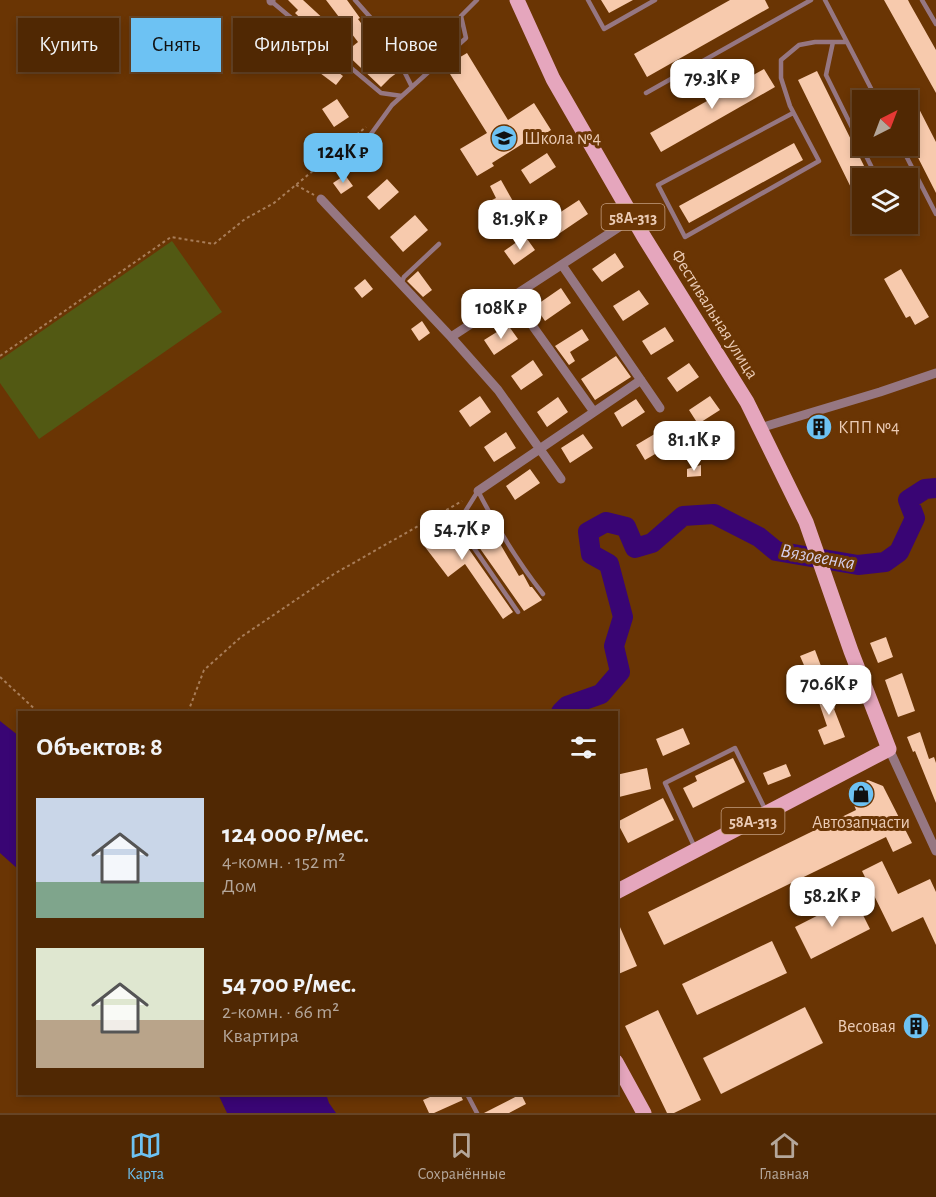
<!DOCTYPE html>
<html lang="ru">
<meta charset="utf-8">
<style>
body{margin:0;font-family:"Alegreya Sans",sans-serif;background:#56300d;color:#f1f3f6;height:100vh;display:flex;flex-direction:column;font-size:22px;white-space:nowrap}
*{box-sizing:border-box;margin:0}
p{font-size:20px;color:#b4a69a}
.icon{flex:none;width:33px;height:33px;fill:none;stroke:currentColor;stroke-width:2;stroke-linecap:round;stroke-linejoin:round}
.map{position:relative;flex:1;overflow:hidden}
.panel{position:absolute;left:18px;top:711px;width:600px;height:384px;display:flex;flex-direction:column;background:#502803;border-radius:0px;box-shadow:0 3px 9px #0003,0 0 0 2px #674425}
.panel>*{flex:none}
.hud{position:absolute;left:18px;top:18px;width:600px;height:54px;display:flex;gap:12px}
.needle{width:39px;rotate:42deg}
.fabs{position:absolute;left:852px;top:90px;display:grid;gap:12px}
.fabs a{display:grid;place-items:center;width:66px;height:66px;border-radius:0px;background:#502803;box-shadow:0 3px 9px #0003,0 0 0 2px #674425;font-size:30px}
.price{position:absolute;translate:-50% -51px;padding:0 14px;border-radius:12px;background:#fff;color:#222;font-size:20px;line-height:39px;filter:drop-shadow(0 2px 3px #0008)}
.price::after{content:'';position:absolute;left:50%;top:36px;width:18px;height:14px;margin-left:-9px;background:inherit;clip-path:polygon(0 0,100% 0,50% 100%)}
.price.selected{background:#6dc2f3;color:#111}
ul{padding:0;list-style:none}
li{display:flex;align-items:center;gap:18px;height:150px;padding:0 18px}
li span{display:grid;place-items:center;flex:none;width:168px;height:120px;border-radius:0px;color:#555}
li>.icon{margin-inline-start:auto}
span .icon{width:72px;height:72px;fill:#fffc;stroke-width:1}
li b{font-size:26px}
h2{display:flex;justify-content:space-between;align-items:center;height:72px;padding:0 18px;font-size:26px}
.pill{padding:0 21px;border-radius:0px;background:#502803;box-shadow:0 3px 9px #0003,0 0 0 2px #674425;font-size:21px;line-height:54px}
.pill.selected{background:#6dc2f3;color:#111}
.tabs{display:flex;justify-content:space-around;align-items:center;height:84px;border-top:2px solid #674425;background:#502803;font-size:16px;color:#b4a69a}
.tabs a{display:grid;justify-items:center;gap:3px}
.tabs .selected{color:#6dc2f3}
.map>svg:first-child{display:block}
</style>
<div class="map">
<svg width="936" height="1113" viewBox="0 0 936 1113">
<rect width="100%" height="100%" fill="#6a3504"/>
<path fill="#525913" d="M172,241L222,312L39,439L0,383V360Z"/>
<path fill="#390574" d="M0,721L19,736V870L0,853Z
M218,1094H326L329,1103L336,1113H227Z"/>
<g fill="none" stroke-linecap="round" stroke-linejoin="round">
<path stroke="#390574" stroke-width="20" d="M561,712L567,706L601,694L620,672L614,646L623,617L609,564L591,554L588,532L606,522L626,527L635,548L652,543L683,516L714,514L759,537L776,551L858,565L885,562L899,552L915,518L908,500L925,489L936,488"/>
</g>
<path fill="#f7caad" d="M288,0H303L353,46L358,42L326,0H347L360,18L358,19L372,38L375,37L398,72L390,78L381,87L339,47L336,50L315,32L295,13L298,10Z
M601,0H633L609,13Z
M730,0H765L769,8L647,77L634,54Z
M884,0H908L910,4L936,50V93Z
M443,26L452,42L423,59L413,43Z
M289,38L302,48L309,39L331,57L326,63L343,76L336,85L284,46Z
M467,53L508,120L534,103L551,130L537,139L535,136L492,163L494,166L477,176L460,149L487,133L445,66Z
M764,69L775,87L661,152L650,133Z
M817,71L870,178H862V210L798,80Z
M337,99L349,117L334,127L322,109Z
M915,101L936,142V193L908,138V105Z
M794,143L803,160L689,223L679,206Z
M547,153L556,167L530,184L521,170Z
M345,175L353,186L341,194L333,183Z
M387,179L399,192L379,210L367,197Z
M501,180L514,203L495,214L488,202L496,198L490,186Z
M579,200L588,214L560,233L550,219Z
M415,215L428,230L403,252L390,237Z
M525,236L535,250L514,265L504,251Z
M615,253L624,267L602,282L592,269Z
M901,269L929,317L915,325L910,316L906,318L884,279Z
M418,271L432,290L423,297L407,281Z
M365,279L373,289L362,298L354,288Z
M561,288L571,303L545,321L535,306Z
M639,290L649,304L623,321L613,306Z
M422,321L430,333L419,341L411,329Z
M508,325L518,339L494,355L484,340Z
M665,327L674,341L651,355L642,341Z
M582,329L589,340L570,352L575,361L569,365L555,346Z
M616,356L631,377L595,400L581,379Z
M533,360L543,375L521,390L511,376Z
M689,363L699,377L677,392L667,378Z
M480,396L491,412L470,427L459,411Z
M710,396L720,410L698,424L689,410Z
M558,397L568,412L547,427L537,412Z
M636,399L645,412L622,427L614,413Z
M823,416L828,434L816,438L811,420Z
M506,432L516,448L494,462L484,447Z
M658,432L667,447L645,460L636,445Z
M583,434L593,448L570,463L561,448Z
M701,465V476L687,477V469Z
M530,469L540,483L515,500L506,486Z
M454,517L459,525L461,538L513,612L503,619L465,564L448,577L422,543L440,529L439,527Z
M492,530L519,576L523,574L530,587H532L542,600L524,611L474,540Z
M886,637L893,657L878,663L870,643Z
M815,650L821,666L807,672L800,656Z
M902,673L915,711L898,717L885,680Z
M826,683L835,708L834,709L845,737L824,745L818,730L827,726L814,688Z
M683,728L690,744L663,756L656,739Z
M920,732L929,759L934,757L936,763V803L915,751L913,752L907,737Z
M733,758L745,782L693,808L683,788L697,781L695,776Z
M786,764L791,776L768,785L763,773Z
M647,768L651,789L619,797L616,787V775Z
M868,780L883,786L912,843L893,852L886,837L664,945L648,912L856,810L848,789Z
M663,798L674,820L628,843L617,822Z
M882,861L898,894L930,879L936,892V945L923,917L892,932L862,871Z
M854,897L870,929L811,959L795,927Z
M616,918L637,966L616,975Z
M772,941L787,973L697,1015L682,984Z
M805,1007L823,1043L721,1094L703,1058Z
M658,1010L701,1100L674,1113H667L625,1026Z
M925,1016L930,1026L908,1036L903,1026Z
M437,1094H460L463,1100L434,1113H429L423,1100Z
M521,1094L526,1104L509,1113H484Z"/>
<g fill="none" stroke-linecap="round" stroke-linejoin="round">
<path stroke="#a87d59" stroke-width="2" stroke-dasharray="3 3" stroke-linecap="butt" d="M296,185L314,195
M0,356L171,237L214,244L245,219L274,203L366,127
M0,677L38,712
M188,712L204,670L241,637L334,574L462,501"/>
<path stroke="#967782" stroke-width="4.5" d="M355,0L386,35L412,87
M588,0L604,29L655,0
M825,0L847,42
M922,0L936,24
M271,1L381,93L402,96
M833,42L826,75L877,178
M646,93L811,0
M793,113L658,185L685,237L819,161L790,106L781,78V60L799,45L815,42H847L877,100
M901,146L936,214
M355,156L392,105L466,38L461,16L477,0
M401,284L404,277L439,244
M478,491L463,515L465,535L518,612
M478,491C497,528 518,562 543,594
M695,848L665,783L735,748L766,811
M467,1094L477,1113"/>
<path stroke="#967782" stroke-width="9" d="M271,1V0
M321,199L451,337
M562,265L660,408
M512,297L594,412L641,380
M760,428L880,392L936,373
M561,479L498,390L451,337L633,218
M478,491L594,412
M889,749L936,851"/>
<path stroke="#e5a6bd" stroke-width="15" d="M517,0L553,79L644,237L747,402L806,522L851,651L889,749L616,892
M616,1062L644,1113"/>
</g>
<defs>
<symbol id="school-disc" viewBox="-11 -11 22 22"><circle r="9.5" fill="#6dc2f3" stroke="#6a3504"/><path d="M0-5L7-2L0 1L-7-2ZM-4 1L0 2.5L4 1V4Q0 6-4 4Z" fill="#111"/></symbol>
<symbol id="building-disc" viewBox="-11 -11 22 22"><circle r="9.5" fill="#6dc2f3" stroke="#6a3504"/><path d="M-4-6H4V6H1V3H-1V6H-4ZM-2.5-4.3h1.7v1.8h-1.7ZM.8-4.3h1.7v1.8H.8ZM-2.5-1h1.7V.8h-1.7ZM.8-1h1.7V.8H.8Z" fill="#111"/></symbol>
<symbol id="shop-disc" viewBox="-11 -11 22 22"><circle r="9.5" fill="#6dc2f3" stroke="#6a3504"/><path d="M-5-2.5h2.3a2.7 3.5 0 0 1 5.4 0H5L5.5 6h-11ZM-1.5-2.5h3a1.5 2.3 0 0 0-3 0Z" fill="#111"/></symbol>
</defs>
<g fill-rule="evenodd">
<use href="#school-disc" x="489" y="123" width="30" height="30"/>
<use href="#building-disc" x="804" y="412" width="30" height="30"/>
<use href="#shop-disc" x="846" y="779" width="30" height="30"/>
<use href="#building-disc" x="901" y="1011" width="30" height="30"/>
</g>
<g text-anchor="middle" stroke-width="6" stroke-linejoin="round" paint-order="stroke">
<g fill="#6a3504" stroke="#c49e80" stroke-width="1.5">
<rect x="601.5" y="204" width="63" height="26" rx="4.5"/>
<rect x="721.5" y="808" width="63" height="26" rx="4.5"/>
</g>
<g font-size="16" font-weight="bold" fill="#ebcbb5">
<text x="633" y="223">58А-313</text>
<text x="753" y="827">58А-313</text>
</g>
<g font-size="18" fill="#ebcbb5" stroke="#6a3504" text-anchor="start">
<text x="524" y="144">Школа №4</text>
<text x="838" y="433">КПП №4</text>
<text x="861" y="828" text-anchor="middle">Автозапчасти</text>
<text x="896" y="1032" text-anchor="end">Весовая</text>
</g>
<g font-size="18" fill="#ebcbb5" stroke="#6a3504">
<text transform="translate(715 314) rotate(58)" y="6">Фестивальная улица</text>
</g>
<g font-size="20" font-style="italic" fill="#d6d0ec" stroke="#6a3504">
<text transform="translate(818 556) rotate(10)" y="7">Вязовенка</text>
</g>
</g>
</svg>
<div class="fabs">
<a><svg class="needle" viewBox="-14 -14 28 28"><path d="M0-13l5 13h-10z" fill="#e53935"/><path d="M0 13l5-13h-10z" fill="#b4a69a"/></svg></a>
<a><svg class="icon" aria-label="layers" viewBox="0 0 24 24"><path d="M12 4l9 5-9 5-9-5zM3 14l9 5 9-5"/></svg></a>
</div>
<b class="price" style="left:712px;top:110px">79.3K ₽</b>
<b class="price selected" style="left:343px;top:184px">124K ₽</b>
<b class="price" style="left:520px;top:251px">81.9K ₽</b>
<b class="price" style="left:501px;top:340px">108K ₽</b>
<b class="price" style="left:694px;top:472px">81.1K ₽</b>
<b class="price" style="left:462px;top:561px">54.7K ₽</b>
<b class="price" style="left:829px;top:716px">70.6K ₽</b>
<b class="price" style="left:832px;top:928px">58.2K ₽</b>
<div class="hud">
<a class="pill">Купить</a>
<a class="pill selected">Снять</a>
<a class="pill">Фильтры</a>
<a class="pill">Новое</a>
</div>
<section class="panel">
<h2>Объектов: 8<svg class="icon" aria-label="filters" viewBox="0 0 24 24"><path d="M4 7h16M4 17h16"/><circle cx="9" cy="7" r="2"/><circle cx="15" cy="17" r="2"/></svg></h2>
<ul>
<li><span style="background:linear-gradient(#c9d6e8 70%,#7fa58c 0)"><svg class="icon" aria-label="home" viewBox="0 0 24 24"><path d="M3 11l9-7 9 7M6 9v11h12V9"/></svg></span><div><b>124 000 ₽/мес.</b><p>4-комн. · 152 m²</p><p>Дом</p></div></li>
<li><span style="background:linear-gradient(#dfe7d0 60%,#b9a48a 0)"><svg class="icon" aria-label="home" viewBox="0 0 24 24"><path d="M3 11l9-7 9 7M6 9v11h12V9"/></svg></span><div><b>54 700 ₽/мес.</b><p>2-комн. · 66 m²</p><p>Квартира</p></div></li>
</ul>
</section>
</div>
<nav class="tabs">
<a class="selected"><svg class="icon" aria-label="map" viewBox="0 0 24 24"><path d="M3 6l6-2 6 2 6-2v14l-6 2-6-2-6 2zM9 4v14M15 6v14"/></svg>Карта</a>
<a><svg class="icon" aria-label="saved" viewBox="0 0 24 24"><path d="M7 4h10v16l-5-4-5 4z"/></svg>Сохранённые</a>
<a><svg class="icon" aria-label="home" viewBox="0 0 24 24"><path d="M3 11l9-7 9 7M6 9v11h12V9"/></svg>Главная</a>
</nav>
